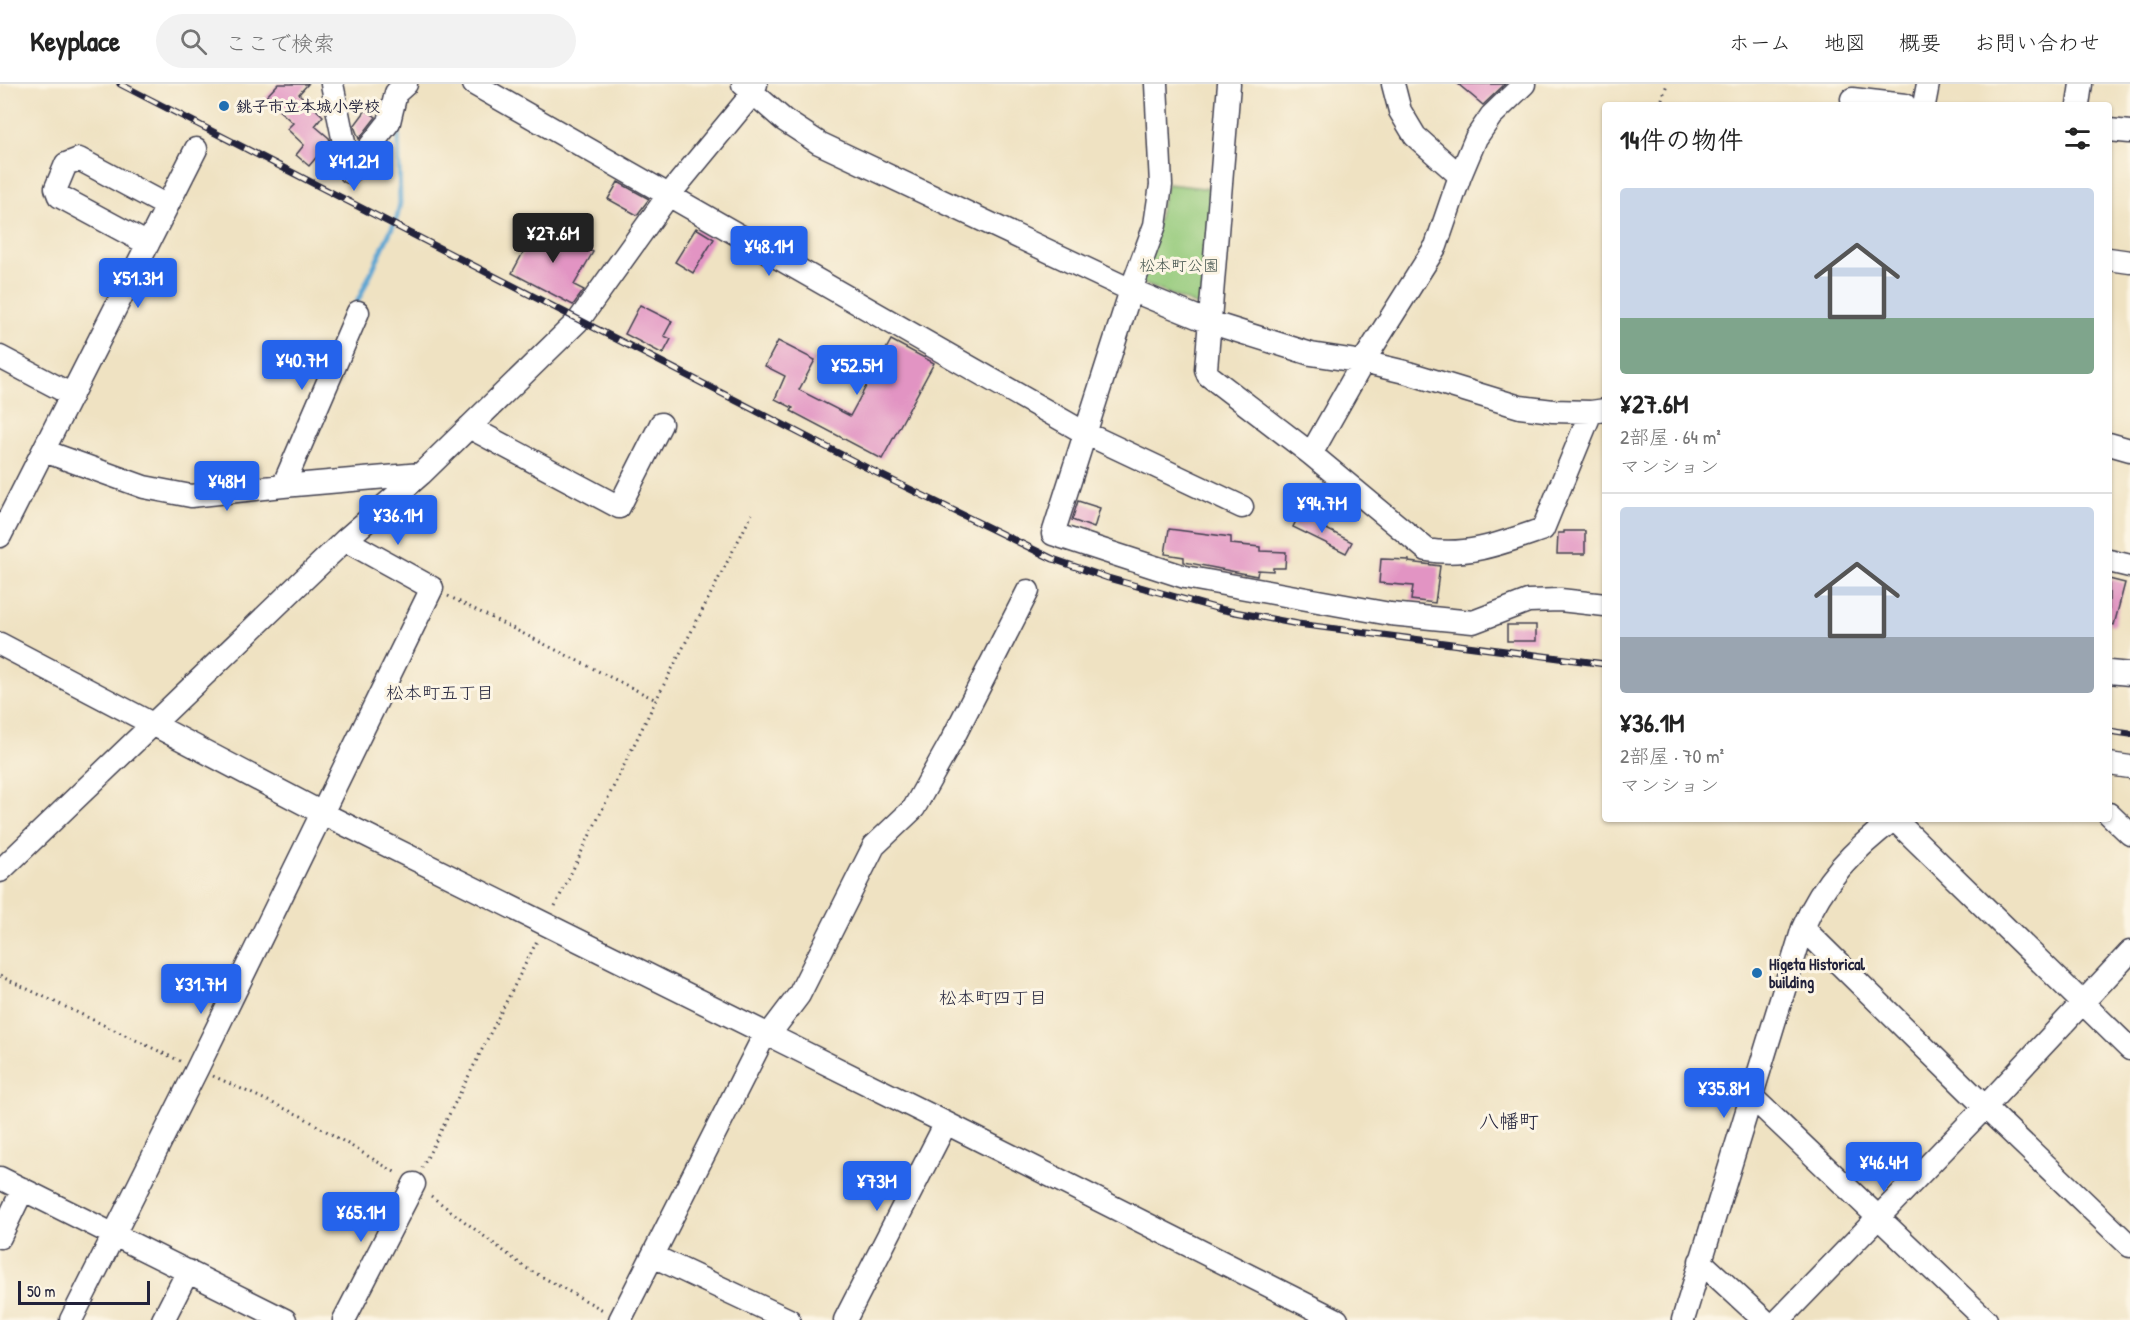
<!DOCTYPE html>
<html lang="ja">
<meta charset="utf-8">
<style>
body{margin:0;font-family:"Patrick Hand","Klee One",sans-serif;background:#f2f2f2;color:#222;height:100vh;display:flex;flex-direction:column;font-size:22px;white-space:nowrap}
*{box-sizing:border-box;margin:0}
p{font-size:20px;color:#767676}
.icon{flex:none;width:33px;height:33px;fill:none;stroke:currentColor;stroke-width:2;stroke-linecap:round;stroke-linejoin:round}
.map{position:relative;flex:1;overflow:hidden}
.side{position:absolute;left:1602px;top:18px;width:510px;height:720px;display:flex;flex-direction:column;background:#fff;border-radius:6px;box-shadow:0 2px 4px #0004}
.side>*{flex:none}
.scale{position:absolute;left:18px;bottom:15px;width:132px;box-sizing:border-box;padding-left:6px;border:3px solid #22223b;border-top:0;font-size:16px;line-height:21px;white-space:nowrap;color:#22223b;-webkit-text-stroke:4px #fcf5e5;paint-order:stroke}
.price{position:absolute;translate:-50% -51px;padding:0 14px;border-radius:6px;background:#2563eb;color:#fff;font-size:20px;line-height:39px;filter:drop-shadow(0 2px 3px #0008)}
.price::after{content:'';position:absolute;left:50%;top:36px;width:18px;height:14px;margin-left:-9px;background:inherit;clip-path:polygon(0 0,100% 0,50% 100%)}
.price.on{background:#222;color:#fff}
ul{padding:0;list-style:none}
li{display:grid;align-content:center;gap:12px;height:318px;padding:0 18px}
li+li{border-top:2px solid #e0e0e0}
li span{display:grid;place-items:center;height:186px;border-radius:6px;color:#555}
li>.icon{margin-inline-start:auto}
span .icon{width:108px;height:108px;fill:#fffc;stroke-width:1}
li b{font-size:26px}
h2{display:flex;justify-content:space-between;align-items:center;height:72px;padding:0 18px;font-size:26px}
header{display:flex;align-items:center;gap:36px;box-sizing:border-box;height:84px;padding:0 30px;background:#fff;border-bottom:2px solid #e0e0e0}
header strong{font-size:28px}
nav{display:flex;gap:33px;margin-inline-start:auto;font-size:21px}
.search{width:420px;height:54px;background:#f2f2f2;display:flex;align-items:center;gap:15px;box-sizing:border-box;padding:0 21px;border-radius:33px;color:#767676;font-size:22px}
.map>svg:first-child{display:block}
</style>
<header>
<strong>Keyplace</strong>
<div class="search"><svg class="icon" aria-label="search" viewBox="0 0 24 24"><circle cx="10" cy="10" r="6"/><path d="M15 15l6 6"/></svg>ここで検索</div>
<nav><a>ホーム</a><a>地図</a><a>概要</a><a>お問い合わせ</a></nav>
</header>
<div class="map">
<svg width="2130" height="1236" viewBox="0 0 2130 1236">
<rect width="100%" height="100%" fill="#fcf5e5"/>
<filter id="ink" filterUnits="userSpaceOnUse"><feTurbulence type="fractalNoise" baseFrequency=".0167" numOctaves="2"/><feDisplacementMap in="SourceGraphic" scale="12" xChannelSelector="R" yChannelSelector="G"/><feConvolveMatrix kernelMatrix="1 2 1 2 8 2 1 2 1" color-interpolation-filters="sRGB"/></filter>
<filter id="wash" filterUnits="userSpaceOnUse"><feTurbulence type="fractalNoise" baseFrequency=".008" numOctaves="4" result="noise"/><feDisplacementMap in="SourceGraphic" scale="24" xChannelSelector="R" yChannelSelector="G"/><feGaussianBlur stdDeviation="1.35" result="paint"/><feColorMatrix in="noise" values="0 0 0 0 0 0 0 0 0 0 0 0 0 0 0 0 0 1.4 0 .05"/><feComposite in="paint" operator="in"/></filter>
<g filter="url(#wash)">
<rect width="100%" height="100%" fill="#efe2c2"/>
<path fill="#95ca7b" stroke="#5c765b" stroke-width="1.5" d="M1167,100L1213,105L1207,203L1198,222L1142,199Z"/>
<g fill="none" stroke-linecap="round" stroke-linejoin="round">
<path stroke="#5ba5d2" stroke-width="5" d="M355,223L397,133L400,119L398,38"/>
</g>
<g id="blocks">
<path fill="#e294c3" d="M278,0H308L299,10L323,32L315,42L329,54L330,57L309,82L296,71L304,61L287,45L293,39L265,14Z
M1458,0H1505L1483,21Z
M366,26L376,33L359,55L354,42Z
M618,98L649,115L637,131L608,115Z
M539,139L593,168L574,201L584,206L573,221L512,189Z
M696,144L714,155L693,189L675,178Z
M640,221L672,237L664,252L671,255L663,270L625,250Z
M891,256L934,279L882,375L791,327L793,324L775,315L785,292L765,282L778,257L815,276L799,306L850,332Z
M1078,417L1100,424L1094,444L1072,436Z
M1299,431L1352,458L1346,469L1293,443Z
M1169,445L1231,453V460L1260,463V467L1286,468L1285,484H1273V487L1258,486L1257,492L1184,478V473L1165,470Z
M1564,447H1585V470H1557L1558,449H1564Z
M1381,475L1409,476V478L1440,482L1435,519L1411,516L1413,502L1379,499Z
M2109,495L2125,499L2114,541L2109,540Z
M1507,541H1536V557H1507Z"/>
</g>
</g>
<g filter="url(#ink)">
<use href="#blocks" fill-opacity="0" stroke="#413f4f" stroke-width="1.5"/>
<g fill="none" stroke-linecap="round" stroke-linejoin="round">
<defs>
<path id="minor" d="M332,0L350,88L389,38L396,9L406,0
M474,0L1085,349L1242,423
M743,0L784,36L819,59L1131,206L1209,238L1311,270L1363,278L1405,288L1520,323L1553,327L1591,328L1605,326
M1156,0L1161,101L1155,141L1131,206L1053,450L1185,493L1390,530L1473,538L1528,517L1560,516L1605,521
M1229,0L1206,285L1208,291L1311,370L1427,466C1468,473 1505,458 1543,445L1591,328
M1393,0L1400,27L1415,52L1460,92
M1852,15L1905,21
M1924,21L1928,0
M2078,21L2081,0
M2109,46L2130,48
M148,160L59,112L56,104L66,80L79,75L167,122
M2109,175L2130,178
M0,273L72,311
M469,343L619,423L661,340
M2109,360L2130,366
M44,367L144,403L191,412L283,402L421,390
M1311,370L1363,278L1436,162L1460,92L1476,54L1491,32L1524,0
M283,402L358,228
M0,452L196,65
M2109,477L2130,482
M0,560L322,729L946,1039L1337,1236
M2109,588L2130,590
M2109,680L2130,683
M2109,730L2130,750
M1894,735L2130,965
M0,787L345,456L421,390L579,236L668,112L753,9L756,0
M1803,844L1985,1023L2130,1162
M768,952L799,911L874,762L914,724L951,658L1028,507
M1752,1013L1986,1236
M0,1094L285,1236
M0,1153L23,1105
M653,1172L789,1236
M1700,1177L1764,1236
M71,1236L197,985L432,504L345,456
M163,1236L188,1187
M344,1236L414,1100
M620,1236L765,950
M845,1236L946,1039
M1683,1236L1803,844C1823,797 1853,766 1894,735
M1779,1236L1985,1023L2130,868"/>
</defs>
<use href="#minor" stroke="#413f4f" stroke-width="25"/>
<path stroke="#413f4f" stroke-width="3" stroke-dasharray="1.5 4.5" stroke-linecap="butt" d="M1660,21L1667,0
M448,512L656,616
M555,822L656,616L752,430
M0,892L180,977
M213,992L301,1032L398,1090
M422,1084L537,857
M431,1112L526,1184L603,1226"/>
<use href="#minor" stroke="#fff" stroke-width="22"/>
<defs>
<path id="rail" d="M120,0L877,389L1053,475L1108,494L1219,525L1298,540L1605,580
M2109,647L2130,650"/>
</defs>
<use href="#rail" stroke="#22223b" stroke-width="7"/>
<use href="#rail" stroke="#fcf5e5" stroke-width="4.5" stroke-dasharray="14" stroke-linecap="butt"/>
</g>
</g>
<g fill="#1f6fb2" stroke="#fcf5e5" stroke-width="2">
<circle cx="224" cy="22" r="6"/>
<circle cx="1757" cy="889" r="6"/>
</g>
<g text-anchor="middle" stroke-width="6" stroke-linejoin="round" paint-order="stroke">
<g font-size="16" font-weight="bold" fill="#22223b" stroke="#fcf5e5" text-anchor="start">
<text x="236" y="28">銚子市立本城小学校</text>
<text x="1769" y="886">Higeta Historical<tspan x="1769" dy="18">building</tspan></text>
</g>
<g font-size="16" fill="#44544e" stroke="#fcf5e5">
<text x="1179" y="187">松本町公園</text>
</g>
<g font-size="18" fill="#22223b" stroke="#fcf5e5">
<text x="440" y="615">松本町五丁目</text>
<text x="993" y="920">松本町四丁目</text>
</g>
<g font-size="20" fill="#22223b" stroke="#fcf5e5">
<text x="1509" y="1044">八幡町</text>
</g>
</g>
</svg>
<div class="scale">50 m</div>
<b class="price" style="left:354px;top:108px">¥41.2M</b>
<b class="price on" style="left:553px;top:180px">¥27.6M</b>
<b class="price" style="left:769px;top:193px">¥48.1M</b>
<b class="price" style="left:138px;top:225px">¥51.3M</b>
<b class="price" style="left:302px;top:307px">¥40.7M</b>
<b class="price" style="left:857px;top:312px">¥52.5M</b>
<b class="price" style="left:227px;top:428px">¥48M</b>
<b class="price" style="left:1322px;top:450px">¥94.7M</b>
<b class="price" style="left:398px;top:462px">¥36.1M</b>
<b class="price" style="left:201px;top:931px">¥31.7M</b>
<b class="price" style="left:1724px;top:1035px">¥35.8M</b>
<b class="price" style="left:1884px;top:1109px">¥46.4M</b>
<b class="price" style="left:877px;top:1128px">¥73M</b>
<b class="price" style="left:361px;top:1159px">¥65.1M</b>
<section class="side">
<h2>14件の物件<svg class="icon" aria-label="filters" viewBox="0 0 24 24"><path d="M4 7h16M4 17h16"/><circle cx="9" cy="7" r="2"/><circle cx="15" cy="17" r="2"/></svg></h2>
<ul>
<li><span style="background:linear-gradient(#c9d6e8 70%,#7fa58c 0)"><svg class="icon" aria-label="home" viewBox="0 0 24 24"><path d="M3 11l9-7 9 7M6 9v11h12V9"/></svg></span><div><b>¥27.6M</b><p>2部屋 · 64 m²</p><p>マンション</p></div></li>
<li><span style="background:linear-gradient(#c9d6e8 70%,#9aa5b1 0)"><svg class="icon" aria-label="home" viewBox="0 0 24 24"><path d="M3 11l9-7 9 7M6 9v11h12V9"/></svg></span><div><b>¥36.1M</b><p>2部屋 · 70 m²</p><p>マンション</p></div></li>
</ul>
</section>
</div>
